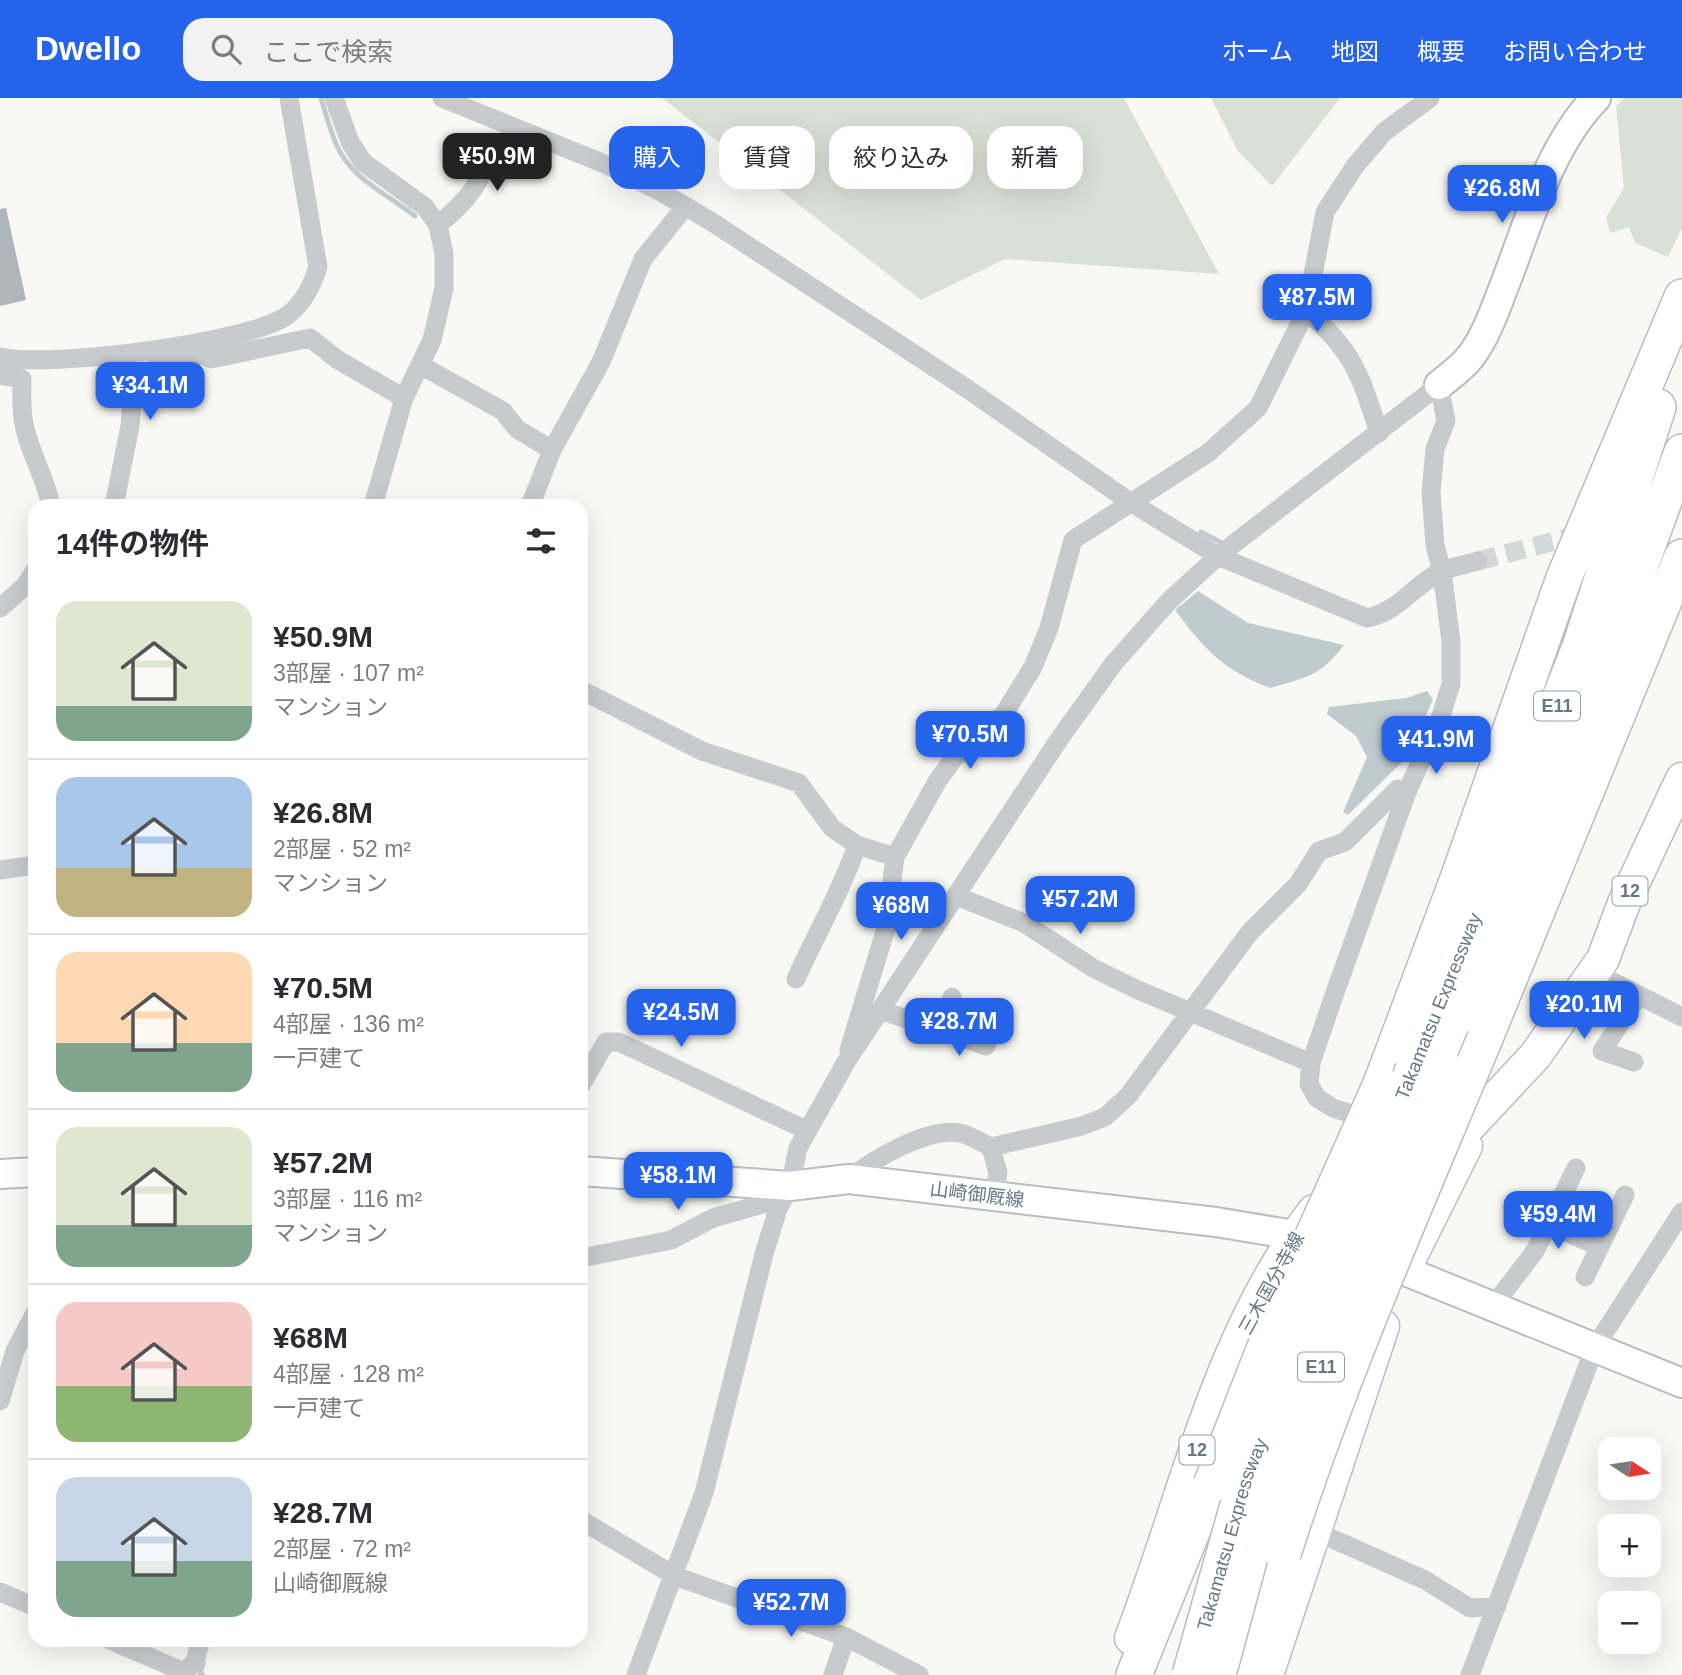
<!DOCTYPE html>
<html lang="ja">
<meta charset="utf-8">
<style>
body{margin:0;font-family:Arial,"Noto Sans JP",sans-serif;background:#f2f2f3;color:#2b2b33;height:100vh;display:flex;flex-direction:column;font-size:26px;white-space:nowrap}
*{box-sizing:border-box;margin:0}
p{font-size:23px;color:#7c7c81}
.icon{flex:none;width:38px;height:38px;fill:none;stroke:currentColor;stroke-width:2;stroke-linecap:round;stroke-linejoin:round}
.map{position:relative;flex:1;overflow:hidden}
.sheet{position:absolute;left:28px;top:401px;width:560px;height:1148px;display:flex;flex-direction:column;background:#fff;border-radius:21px;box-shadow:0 7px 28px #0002}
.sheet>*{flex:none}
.banner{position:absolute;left:609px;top:28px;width:665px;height:63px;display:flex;gap:14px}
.needle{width:46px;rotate:102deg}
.tools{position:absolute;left:1598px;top:1339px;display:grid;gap:14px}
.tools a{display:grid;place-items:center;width:63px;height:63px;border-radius:14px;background:#fff;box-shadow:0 7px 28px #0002;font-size:35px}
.price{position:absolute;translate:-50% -60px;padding:0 16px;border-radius:14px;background:#2563eb;color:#fff;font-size:23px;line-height:46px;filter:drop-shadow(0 2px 4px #0008)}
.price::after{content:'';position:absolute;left:50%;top:42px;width:21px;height:16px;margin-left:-10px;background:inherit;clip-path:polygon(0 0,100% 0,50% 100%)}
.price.active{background:#222;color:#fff}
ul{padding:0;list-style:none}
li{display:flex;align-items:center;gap:21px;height:175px;padding:0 28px}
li+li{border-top:2px solid #e1e1e2}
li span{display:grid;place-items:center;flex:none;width:196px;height:140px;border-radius:21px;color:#555}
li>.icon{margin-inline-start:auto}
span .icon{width:84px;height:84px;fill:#fffc;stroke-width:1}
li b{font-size:30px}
h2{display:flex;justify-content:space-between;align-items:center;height:84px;padding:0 28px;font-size:30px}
.pill{padding:0 24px;border-radius:21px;background:#fff;box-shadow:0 7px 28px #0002;font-size:24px;line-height:63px}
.pill.active{background:#2563eb;color:#fff}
header{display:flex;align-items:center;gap:42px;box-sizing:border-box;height:98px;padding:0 35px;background:#2563eb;color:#fff}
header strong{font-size:33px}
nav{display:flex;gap:38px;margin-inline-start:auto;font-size:24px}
.search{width:490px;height:63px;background:#f2f2f3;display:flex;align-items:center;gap:18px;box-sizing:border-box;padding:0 24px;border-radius:21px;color:#7c7c81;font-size:26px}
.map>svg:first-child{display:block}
</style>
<header>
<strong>Dwello</strong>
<div class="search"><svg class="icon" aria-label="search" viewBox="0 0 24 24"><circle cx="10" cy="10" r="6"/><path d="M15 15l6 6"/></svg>ここで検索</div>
<nav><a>ホーム</a><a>地図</a><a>概要</a><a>お問い合わせ</a></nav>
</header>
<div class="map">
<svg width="1682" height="1577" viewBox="0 0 1682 1577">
<rect width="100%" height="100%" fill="#f8f8f4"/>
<path fill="#d9e0d5" d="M662,0H1124L1219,176L1005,161L921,202Z
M1211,0H1340L1272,88L1238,53Z
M1625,0H1682V130L1668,159L1635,145L1629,129L1610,135L1606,119L1624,90L1616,8Z"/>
<path fill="#c0cbd0" d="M1198,493L1248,525L1344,547C1321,578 1305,580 1270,590C1223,572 1204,551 1175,512Z
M1427,593L1433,602L1405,661L1348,717L1343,714L1367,659L1356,638L1327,616L1329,609L1406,600Z"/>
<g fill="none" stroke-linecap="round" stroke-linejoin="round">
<path stroke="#c0cbd0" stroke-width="5" d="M321,0C326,16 330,33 337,48C352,81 387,96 415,118
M1201,434L1220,444
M203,1577L200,1576L203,1565"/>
</g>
<path fill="#aeb6bc" d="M6,110L26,202L0,208V111Z"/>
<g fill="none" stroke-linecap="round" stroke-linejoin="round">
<path stroke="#d3d8d9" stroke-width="19" stroke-dasharray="19 10" stroke-linecap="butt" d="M1478,463L1586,435"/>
<defs>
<path id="secondary" d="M1439,287C1450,278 1463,269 1471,258C1486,238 1494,214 1503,191C1528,128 1548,49 1596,0
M581,1073L790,1088L849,1081L1216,1124L1318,1141
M0,1076L35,1074
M1383,1164L1682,1285"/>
<path id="primary" d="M1433,1067L1535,958L1603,861L1624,805L1682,681
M1408,1164L1466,1048
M1131,1540C1186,1397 1218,1236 1314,1113
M1267,1577L1383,1228"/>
<path id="highway" d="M1485,940L1682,459
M1443,968L1605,564L1682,354
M1413,972L1580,549L1658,309
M1381,986L1459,778L1564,480L1682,199
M1134,1577L1211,1387
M1244,1577L1283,1456"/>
</defs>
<use href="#secondary" stroke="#b7bdc1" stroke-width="32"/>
<use href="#primary" stroke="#babec2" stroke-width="35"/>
<use href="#highway" stroke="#b9bdc0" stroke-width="38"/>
<path stroke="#c7cbce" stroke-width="19" d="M334,0L350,44L363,64L425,109L438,127L444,156V190L432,242L404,300L373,408
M442,0L607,67L661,94L712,124L966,290L1130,404L1218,458L1367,520C1397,514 1411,491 1436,476C1448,469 1465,467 1478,463
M438,127C472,99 479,85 497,45L538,40
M1306,213C1353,251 1361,279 1379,335
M200,245L203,256L211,261L310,240L338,262L404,300
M0,259C50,270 239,246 283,220C302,209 312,188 318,169L289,0
M422,268L503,313L517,331L552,352
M0,277L22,281C22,294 21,307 23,320C27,351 45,377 51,408
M114,408L130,328L134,277L203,256
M530,408L552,352L601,264L643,161L685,109
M0,510L25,488L35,472
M581,592L702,653L799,685L832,730L857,747L895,759
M0,772L35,767
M956,798L1024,825L1093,870L1138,892L1311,965
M1593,874L1682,919
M796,881C816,836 841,794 857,747
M880,912L986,948L995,913
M942,934L952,899
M849,952L886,830L895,759L938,682L955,659L980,641L1004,616L1033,569L1049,530L1073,442L1208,355L1258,310L1306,213L1325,114L1355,68L1384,34L1430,0
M1634,964L1602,953L1639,897
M581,987L606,944H619L806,1032
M1373,1023L1333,1010L1317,1000L1309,986L1311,965L1332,903L1407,694L1441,618L1451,586V544L1442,473L1435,447L1431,394L1435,351L1446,323L1439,287
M991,1049L1082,1028L1105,1019L1128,998L1250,834L1298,786L1319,753L1345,744L1398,691L1407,694
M849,1081C873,1061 928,1029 960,1035C970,1037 982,1045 991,1049L998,1075L994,1098
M1548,1126L1600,1149
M581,1160L671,1142L713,1120L784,1100
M1585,1179L1625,1097
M1493,1208L1535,1153L1576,1070
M0,1303L15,1253L35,1215
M581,1422L675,1478L846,1539L919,1577
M1315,1433L1425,1482L1470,1510L1497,1508
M0,1494L35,1509
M110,1542L184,1574
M182,1577L195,1563L201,1542
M636,1577L704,1395L764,1156L778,1111L790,1088L798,1050L846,964L1060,640L1114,565L1169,503L1218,458L1439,287
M833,1577L846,1539
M1470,1577L1595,1249L1682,1114"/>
<use href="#secondary" stroke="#fff" stroke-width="28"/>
<use href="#primary" stroke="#fff" stroke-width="32"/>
<use href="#highway" stroke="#fff" stroke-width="35"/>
<defs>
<g id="highway-bridge">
<path d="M1211,1387L1280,1211L1381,986"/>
<path d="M1283,1456C1339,1280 1414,1111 1485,940"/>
<path id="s1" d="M1190,1577L1247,1375L1413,972"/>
<path d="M1218,1577L1254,1444L1275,1385L1443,968"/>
</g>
</defs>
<use href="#highway-bridge" stroke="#b9bdc0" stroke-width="38" stroke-linecap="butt"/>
<use href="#highway-bridge" stroke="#fff" stroke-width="35"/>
</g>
<g text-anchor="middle" stroke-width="7" stroke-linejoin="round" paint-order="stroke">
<g fill="#fff" stroke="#93a0ab" stroke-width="2">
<rect x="1534" y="593.5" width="46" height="29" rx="5"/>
<rect x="1612.5" y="778.5" width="35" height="29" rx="5"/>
<rect x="1298" y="1254.5" width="46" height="29" rx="5"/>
<rect x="1179.5" y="1337.5" width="35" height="29" rx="5"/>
</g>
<g font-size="18" font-weight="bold" fill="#657887">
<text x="1557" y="614">E11</text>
<text x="1630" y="799">12</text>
<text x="1321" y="1275">E11</text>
<text x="1197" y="1358">12</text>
</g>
<g font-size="19" fill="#657887" stroke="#fff">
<text transform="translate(1438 908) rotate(-68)" y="7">Takamatsu Expressway</text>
<text transform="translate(977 1096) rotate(7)" y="7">山崎御厩線</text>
<text transform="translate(1271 1185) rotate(-61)" y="7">三木国分寺線</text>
<text dy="7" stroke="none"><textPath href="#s1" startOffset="147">Takamatsu Expressway</textPath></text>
</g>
</g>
</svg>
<div class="tools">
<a><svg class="needle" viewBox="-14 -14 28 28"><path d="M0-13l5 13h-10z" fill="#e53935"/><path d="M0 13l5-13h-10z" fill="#7c7c81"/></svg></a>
<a>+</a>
<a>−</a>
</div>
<b class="price active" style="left:497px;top:95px">¥50.9M</b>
<b class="price" style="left:1502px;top:127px">¥26.8M</b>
<b class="price" style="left:1317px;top:236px">¥87.5M</b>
<b class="price" style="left:150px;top:324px">¥34.1M</b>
<b class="price" style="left:970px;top:673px">¥70.5M</b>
<b class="price" style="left:1436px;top:678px">¥41.9M</b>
<b class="price" style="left:1080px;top:838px">¥57.2M</b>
<b class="price" style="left:901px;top:844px">¥68M</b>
<b class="price" style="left:1584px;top:943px">¥20.1M</b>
<b class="price" style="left:681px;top:951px">¥24.5M</b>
<b class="price" style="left:959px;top:960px">¥28.7M</b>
<b class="price" style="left:678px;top:1114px">¥58.1M</b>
<b class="price" style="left:1558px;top:1153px">¥59.4M</b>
<b class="price" style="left:791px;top:1541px">¥52.7M</b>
<div class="banner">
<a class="pill active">購入</a>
<a class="pill">賃貸</a>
<a class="pill">絞り込み</a>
<a class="pill">新着</a>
</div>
<section class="sheet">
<h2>14件の物件<svg class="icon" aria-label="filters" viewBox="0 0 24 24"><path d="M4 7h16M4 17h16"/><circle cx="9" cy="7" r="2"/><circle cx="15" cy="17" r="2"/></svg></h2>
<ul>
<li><span style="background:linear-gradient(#dfe7d0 75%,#7fa58c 0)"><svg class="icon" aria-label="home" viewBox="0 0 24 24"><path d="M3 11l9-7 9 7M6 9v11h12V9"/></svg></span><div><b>¥50.9M</b><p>3部屋 · 107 m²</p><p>マンション</p></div></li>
<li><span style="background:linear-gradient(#a9c7e8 65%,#c2b280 0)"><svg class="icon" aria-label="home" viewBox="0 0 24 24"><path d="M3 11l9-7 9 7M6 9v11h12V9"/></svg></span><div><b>¥26.8M</b><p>2部屋 · 52 m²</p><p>マンション</p></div></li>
<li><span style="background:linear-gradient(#ffd9b3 65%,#7fa58c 0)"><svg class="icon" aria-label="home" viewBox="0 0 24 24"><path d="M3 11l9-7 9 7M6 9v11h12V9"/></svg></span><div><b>¥70.5M</b><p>4部屋 · 136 m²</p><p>一戸建て</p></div></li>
<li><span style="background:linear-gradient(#dfe7d0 70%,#7fa58c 0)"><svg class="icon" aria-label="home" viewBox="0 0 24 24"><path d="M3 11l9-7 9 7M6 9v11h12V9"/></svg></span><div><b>¥57.2M</b><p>3部屋 · 116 m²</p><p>マンション</p></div></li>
<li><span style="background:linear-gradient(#f6c9c9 60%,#8fb573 0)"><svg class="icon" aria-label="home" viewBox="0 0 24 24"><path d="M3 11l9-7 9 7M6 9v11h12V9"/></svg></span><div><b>¥68M</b><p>4部屋 · 128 m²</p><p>一戸建て</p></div></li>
<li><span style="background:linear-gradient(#c9d6e8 60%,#7fa58c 0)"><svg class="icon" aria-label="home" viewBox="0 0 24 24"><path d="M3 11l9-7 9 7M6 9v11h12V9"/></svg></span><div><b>¥28.7M</b><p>2部屋 · 72 m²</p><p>山崎御厩線</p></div></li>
</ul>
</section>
</div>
